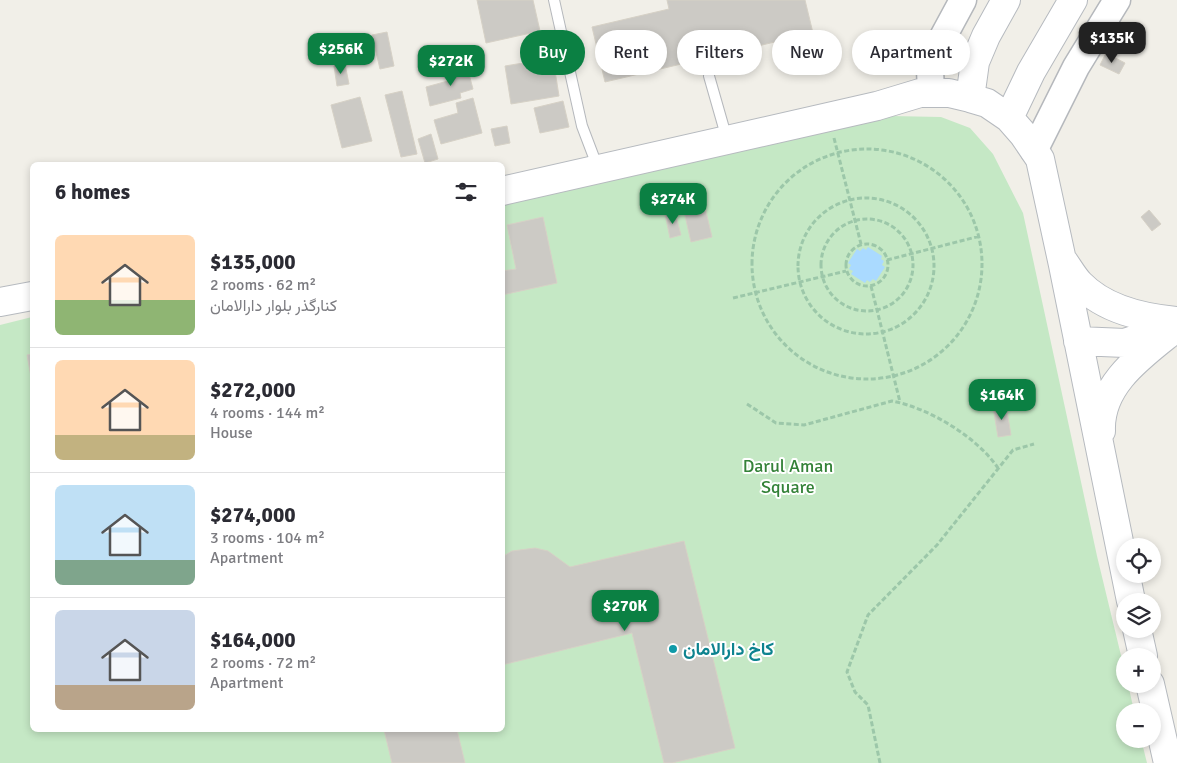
<!DOCTYPE html>
<meta charset="utf-8">
<style>
body{margin:0;font-family:Signika,Vazirmatn,sans-serif;background:#f7f7f7;color:#2b2b33;height:100vh;display:flex;flex-direction:column;font-size:19px;white-space:nowrap}
*{box-sizing:border-box;margin:0}
p{font-size:16px;color:#7c7c81}
.icon{flex:none;width:28px;height:28px;fill:none;stroke:currentColor;stroke-width:2;stroke-linecap:round;stroke-linejoin:round}
.map{position:relative;flex:1;overflow:hidden}
.drawer{position:absolute;left:30px;top:162px;width:475px;height:570px;display:flex;flex-direction:column;background:#fff;border-radius:8px;box-shadow:0 2px 8px #0003}
.drawer>*{flex:none}
.hud{position:absolute;left:520px;top:30px;width:475px;height:45px;display:flex;gap:10px}
.controls{position:absolute;left:1116px;top:538px;display:grid;gap:10px}
.controls a{display:grid;place-items:center;width:45px;height:45px;border-radius:50%;background:#fff;box-shadow:0 2px 8px #0003;font-size:25px}
.price{position:absolute;translate:-50% -42px;padding:0 11px;border-radius:10px;background:#0b8043;color:#fff;font-size:16px;line-height:32px;filter:drop-shadow(0 1px 2px #0008)}
.price::after{content:'';position:absolute;left:50%;top:30px;width:15px;height:11px;margin-left:-8px;background:inherit;clip-path:polygon(0 0,100% 0,50% 100%)}
.price.active{background:#222;color:#fff}
ul{padding:0;list-style:none}
li{display:flex;align-items:center;gap:15px;height:125px;padding:0 25px}
li+li{border-top:1px solid #e1e1e2}
li span{display:grid;place-items:center;flex:none;width:140px;height:100px;border-radius:8px;color:#555}
li>.icon{margin-inline-start:auto}
span .icon{width:60px;height:60px;fill:#fffc;stroke-width:1}
li b{font-size:21px}
h2{display:flex;justify-content:space-between;align-items:center;height:60px;padding:0 25px;font-size:21px}
.pill{padding:0 18px;border-radius:22px;background:#fff;box-shadow:0 2px 8px #0003;font-size:18px;line-height:45px}
.pill.active{background:#0b8043;color:#fff}
.map>svg:first-child{display:block}
</style>
<div class="map">
<svg width="1177" height="763" viewBox="0 0 1177 763">
<rect width="100%" height="100%" fill="#f1efe8"/>
<path fill="#c5e8c5" d="M891,116L941,117L970,128L993,154L1023,213L1097,556L1125,672V684H1128L1134,711H1125V739H1141L1147,763H0V325L32,317V730H502L503,199Z"/>
<path fill="#aadaff" d="M868,247L882,256L881,259L884,261L882,265L885,267L876,281L873,279L870,282L867,280L865,283L851,274L853,271L849,269L851,265L848,263L857,249L860,251L863,248L866,250Z"/>
<path fill="#cccac5" stroke="#d6d1c6" d="M477,0H533L540,31L486,43Z
M667,0H805L813,33L605,82L592,27L669,9Z
M387,32L394,66L380,69L372,35Z
M349,43L353,53L333,59L330,48Z
M1106,53L1125,63L1119,74L1100,65Z
M553,58L559,96L511,104L505,66Z
M466,63L473,89L460,93L461,98L430,106L426,87L455,79L452,67Z
M345,64L349,84L337,86L334,66Z
M402,91L417,154L401,157L385,95Z
M360,97L372,141L342,148L331,105Z
M473,98L482,133L441,144L434,120L458,113L456,103Z
M563,101L569,127L540,133L534,108Z
M507,126L510,143L495,146L491,129Z
M431,134L438,159L425,163L418,139Z
M704,203L712,237L691,242L683,207Z
M1149,210L1161,224L1152,231L1141,217Z
M675,212L681,235L670,238L665,214Z
M543,217L557,283L502,295V271L516,269L507,225Z
M32,354V382L27,355Z
M1006,405L1011,435L998,437L993,407Z
M684,541L735,748L672,763H664L632,633L502,665V557L512,551L535,548L548,551L570,567Z
M384,730H457L465,763H392Z"/>
<g fill="none" stroke-linecap="round" stroke-linejoin="round">
<defs>
<path id="service" d="M554,0L582,126L598,168
M709,76L727,139"/>
<path id="tertiary" d="M931,93L930,69L936,50L963,0
M1034,151L1076,67L1117,0"/>
<path id="secondary" d="M970,98L975,62L986,36L1006,0
M1009,118L1031,72L1073,0
M502,191L877,106L920,93H949L970,98L987,103L1009,118L1023,134L1040,159L1063,265L1131,601
M1064,262C1069,269 1074,278 1080,284C1105,310 1143,318 1177,321
M0,302L32,296
M1078,341L1125,343L1162,330
M1101,431C1099,383 1144,354 1177,327
M1137,629L1143,656
M1150,684L1168,763"/>
</defs>
<use href="#service" stroke="#b5b8bc" stroke-width="12"/>
<use href="#tertiary" stroke="#b5b8bc" stroke-width="29"/>
<use href="#secondary" stroke="#b6babf" stroke-width="30"/>
<path stroke="#9cc7a9" stroke-width="3" stroke-dasharray="5 2.5" stroke-linecap="butt" d="M834,138L861,244
M752 264a115 115 0 1 1 230 0a115 115 0 1 1-230 0Z
M798 266a68 68 0 1 1 136 0a68 68 0 1 1-136 0Z
M821 265a46 46 0 1 1 92 0a46 46 0 1 1-92 0Z
M846 265a21 21 0 1 1 42 0a21 21 0 1 1-42 0Z
M887,260L980,236
M871,286L900,402
M733,298L846,271
M747,404L776,423L804,425L892,401C929,408 977,437 998,468
M880,763L868,705L855,692L847,672L868,615L937,545L1013,450L1034,444"/>
<use href="#service" stroke="#fff" stroke-width="10"/>
<use href="#tertiary" stroke="#fff" stroke-width="26"/>
<use href="#secondary" stroke="#fff" stroke-width="28"/>
</g>
<circle fill="#0f9aa8" stroke="#fff" stroke-width="2" cx="673" cy="649" r="5"/>
<g text-anchor="middle" stroke-width="4" stroke-linejoin="round" paint-order="stroke">
<g font-size="18" fill="#348238" stroke="#fff">
<text x="788" y="472">Darul Aman<tspan x="788" dy="21">Square</tspan></text>
</g>
<g font-size="18" font-weight="bold" fill="#0d838f" stroke="#fff" text-anchor="start">
<text x="683" y="655">کاخ دارالامان</text>
</g>
</g>
</svg>
<div class="controls">
<a><svg class="icon" aria-label="locate" viewBox="0 0 24 24"><circle cx="12" cy="12" r="6"/><path d="M12 2v4M12 18v4M2 12h4M18 12h4"/></svg></a>
<a><svg class="icon" aria-label="layers" viewBox="0 0 24 24"><path d="M12 4l9 5-9 5-9-5zM3 14l9 5 9-5"/></svg></a>
<a>+</a>
<a>−</a>
</div>
<b class="price active" style="left:1112px;top:64px">$135K</b>
<b class="price" style="left:341px;top:75px">$256K</b>
<b class="price" style="left:451px;top:87px">$272K</b>
<b class="price" style="left:673px;top:225px">$274K</b>
<b class="price" style="left:1002px;top:421px">$164K</b>
<b class="price" style="left:625px;top:632px">$270K</b>
<div class="hud">
<a class="pill active">Buy</a>
<a class="pill">Rent</a>
<a class="pill">Filters</a>
<a class="pill">New</a>
<a class="pill">Apartment</a>
</div>
<section class="drawer">
<h2>6 homes<svg class="icon" aria-label="filters" viewBox="0 0 24 24"><path d="M4 7h16M4 17h16"/><circle cx="9" cy="7" r="2"/><circle cx="15" cy="17" r="2"/></svg></h2>
<ul>
<li><span style="background:linear-gradient(#ffd9b3 65%,#8fb573 0)"><svg class="icon" aria-label="home" viewBox="0 0 24 24"><path d="M3 11l9-7 9 7M6 9v11h12V9"/></svg></span><div><b>$135,000</b><p>2 rooms · 62 m²</p><p>کنارگذر بلوار دارالامان</p></div></li>
<li><span style="background:linear-gradient(#ffd9b3 75%,#c2b280 0)"><svg class="icon" aria-label="home" viewBox="0 0 24 24"><path d="M3 11l9-7 9 7M6 9v11h12V9"/></svg></span><div><b>$272,000</b><p>4 rooms · 144 m²</p><p>House</p></div></li>
<li><span style="background:linear-gradient(#bfe0f5 75%,#7fa58c 0)"><svg class="icon" aria-label="home" viewBox="0 0 24 24"><path d="M3 11l9-7 9 7M6 9v11h12V9"/></svg></span><div><b>$274,000</b><p>3 rooms · 104 m²</p><p>Apartment</p></div></li>
<li><span style="background:linear-gradient(#c9d6e8 75%,#b9a48a 0)"><svg class="icon" aria-label="home" viewBox="0 0 24 24"><path d="M3 11l9-7 9 7M6 9v11h12V9"/></svg></span><div><b>$164,000</b><p>2 rooms · 72 m²</p><p>Apartment</p></div></li>
</ul>
</section>
</div>
